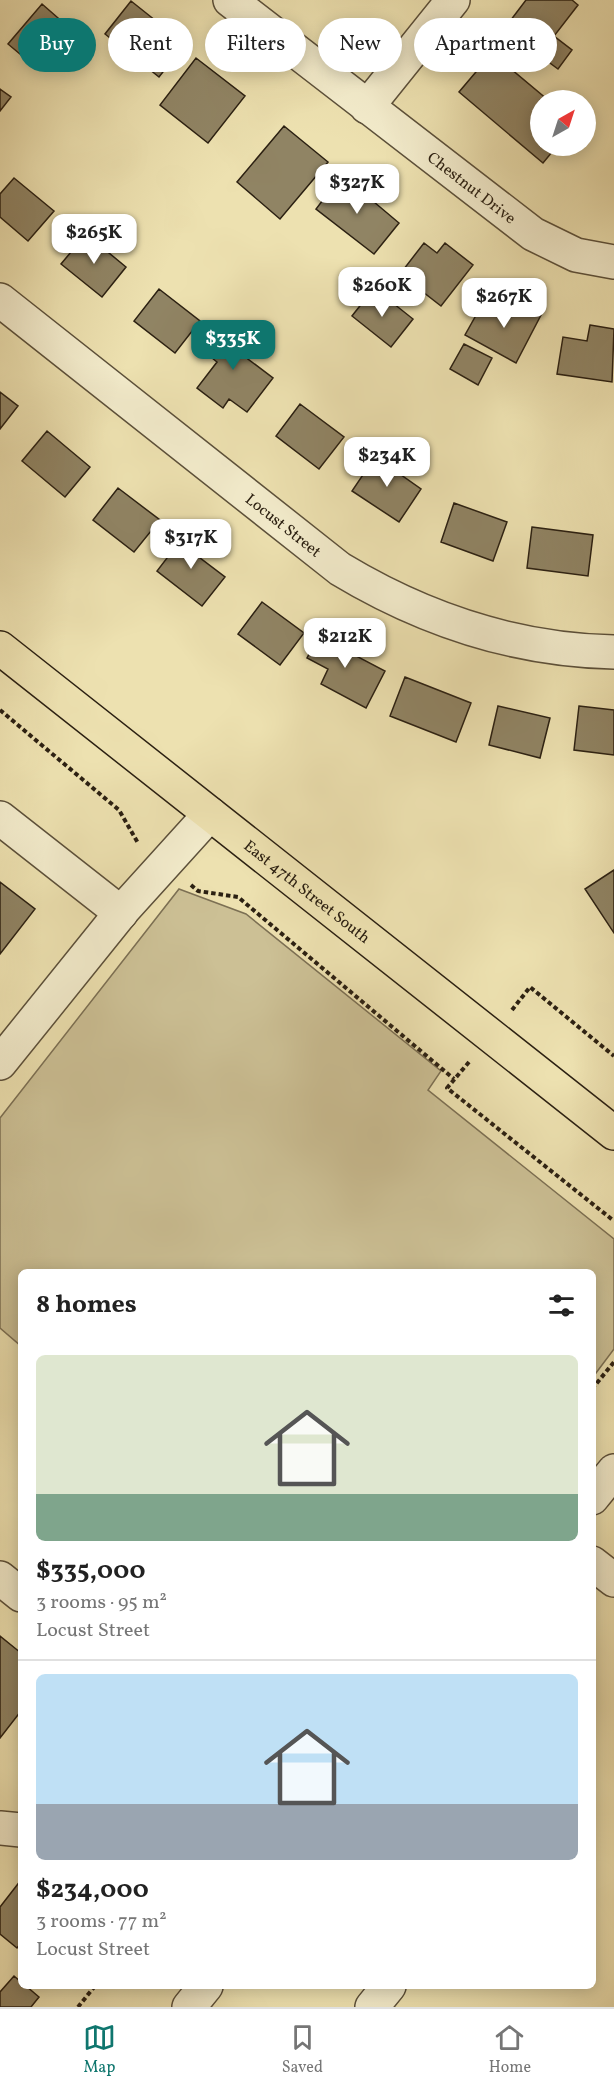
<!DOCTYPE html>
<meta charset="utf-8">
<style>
body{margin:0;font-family:Vollkorn,serif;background:#f6f6f6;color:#222;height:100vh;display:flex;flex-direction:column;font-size:22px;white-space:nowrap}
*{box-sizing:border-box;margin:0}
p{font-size:20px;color:#767676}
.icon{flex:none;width:33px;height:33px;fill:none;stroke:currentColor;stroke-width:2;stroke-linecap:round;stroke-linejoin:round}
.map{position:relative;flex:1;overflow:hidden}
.details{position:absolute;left:18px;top:1269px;width:578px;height:720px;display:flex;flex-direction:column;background:#fff;border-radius:9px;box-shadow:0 3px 15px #0003}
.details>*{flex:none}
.top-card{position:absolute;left:18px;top:18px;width:579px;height:54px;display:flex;gap:12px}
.needle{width:39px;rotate:39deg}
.buttons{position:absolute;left:530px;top:90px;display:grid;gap:12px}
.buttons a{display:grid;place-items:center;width:66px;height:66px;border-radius:50%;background:#fff;box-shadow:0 3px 15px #0003;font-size:30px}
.price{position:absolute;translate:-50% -51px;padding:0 14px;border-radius:12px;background:#fff;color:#222;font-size:20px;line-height:39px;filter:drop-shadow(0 2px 3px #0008)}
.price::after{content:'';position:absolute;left:50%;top:36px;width:18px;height:14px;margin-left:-9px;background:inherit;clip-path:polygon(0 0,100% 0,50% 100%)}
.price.selected{background:#0f766e;color:#fff}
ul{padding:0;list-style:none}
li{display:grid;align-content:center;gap:12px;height:318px;padding:0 18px}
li+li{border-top:2px solid #e0e0e0}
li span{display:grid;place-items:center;height:186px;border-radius:9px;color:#555}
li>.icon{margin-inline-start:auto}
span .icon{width:108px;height:108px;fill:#fffc;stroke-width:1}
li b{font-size:26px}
h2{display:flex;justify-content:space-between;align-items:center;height:72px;padding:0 18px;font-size:26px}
.tag{padding:0 21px;border-radius:27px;background:#fff;box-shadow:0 3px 15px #0003;font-size:21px;line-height:54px}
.tag.selected{background:#0f766e;color:#fff}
.tab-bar{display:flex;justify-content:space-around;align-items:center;height:84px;border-top:2px solid #e0e0e0;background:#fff;font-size:16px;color:#767676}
.tab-bar a{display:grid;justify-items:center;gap:3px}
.tab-bar .selected{color:#0f766e}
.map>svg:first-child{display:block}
</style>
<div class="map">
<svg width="614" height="2007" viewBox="0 0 614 2007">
<rect width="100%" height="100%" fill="#ede1b0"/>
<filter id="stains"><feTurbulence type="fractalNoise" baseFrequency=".00333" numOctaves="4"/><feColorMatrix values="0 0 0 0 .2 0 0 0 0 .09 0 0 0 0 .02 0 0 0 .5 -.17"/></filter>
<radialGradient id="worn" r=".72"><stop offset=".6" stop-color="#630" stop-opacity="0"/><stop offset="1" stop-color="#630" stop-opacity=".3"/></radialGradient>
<path fill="#ccc095" stroke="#7c7054" stroke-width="1.5" d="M179,889L246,914L441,1071L428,1090L614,1239V1349L593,1377L592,1272H21V1346L0,1328V1118Z"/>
<path fill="#908464" stroke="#2b2012" stroke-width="1.5" d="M526,0H572L578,5L554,36L572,50L558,69L504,29Z
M131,1L185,44L159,77L105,34Z
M42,4L73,31L39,70L8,44Z
M492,53L548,100H540V146H557L543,163L459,92Z
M196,58L245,96L208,143L160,105Z
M0,89L11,97L0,111Z
M284,126L328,162L280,219L237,182Z
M342,175L399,223L374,254L316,209Z
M14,178L54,211L28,241L0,217V194Z
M86,234L126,267L102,297L61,264Z
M424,243L437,253L445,243L473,265L441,306L400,274Z
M374,288L413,319L391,347L352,316Z
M159,289L200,321L175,353L134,321Z
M513,299L541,315L516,363L465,335L484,301L506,313Z
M221,323L256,349L248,359L273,378L247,412L229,399L223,408L197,388L217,362L201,349Z
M590,325L614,329L612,382L557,374L563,337L587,341Z
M464,344L492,358L478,385L450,369Z
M0,392L18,406L0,429Z
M300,404L344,437L319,469L276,436Z
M47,431L90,467L65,497L22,461Z
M379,451L394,461L390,467L421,489L399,522L352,491Z
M118,488L160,520L134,552L93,520Z
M454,503L507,522L493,561L441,542Z
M532,527L593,535L588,576L527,568Z
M190,528L201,537L191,551L225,577L202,606L157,571Z
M262,602L304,633L280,665L238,634Z
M325,625L345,636L339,647L385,671L366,708L321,684L328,669L307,658Z
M405,677L471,703L456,742L390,716Z
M498,706L550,718L540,758L489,745Z
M579,706L614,710V755L574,750Z
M614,870V933L585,889Z
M0,882L35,909L0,954Z
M0,1636L21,1653V1711L0,1738Z
M21,1880V1943L17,1948L0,1934V1907Z
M14,1976L21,1982V1986H26L39,1997L31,2007H0V1992Z"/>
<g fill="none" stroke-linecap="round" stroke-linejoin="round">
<defs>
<g id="minor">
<path id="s1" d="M230,0L533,234L576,255L614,262"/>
<path d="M367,107L453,0"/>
<path id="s2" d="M0,300L340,569C423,619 516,650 614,652"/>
<path d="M0,818L121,913"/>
<path d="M0,1063L124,909L210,814"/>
<path d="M592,1498L614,1471"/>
<path d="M592,1563L614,1580"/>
<path d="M0,1578L21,1595"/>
<path d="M0,1828L21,1830"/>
<path d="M189,2007L206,1986"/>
<path d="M372,2007L389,1986"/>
</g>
<g id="major">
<path id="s3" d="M0,648L614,1133"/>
</g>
</defs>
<use href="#minor" stroke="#5c503a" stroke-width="36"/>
<use href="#major" stroke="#2b2012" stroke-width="36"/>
<path stroke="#2b2012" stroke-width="4" stroke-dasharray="4.5 3" stroke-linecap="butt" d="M0,710L119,810L138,843
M191,885L198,891L238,897L454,1079
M512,1010L530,987L614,1056
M469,1062L447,1088L614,1221
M592,1389L614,1362
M78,2007L95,1986"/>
<use href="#minor" stroke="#f3eccc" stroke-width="33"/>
<use href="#major" stroke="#ede1b0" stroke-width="33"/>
</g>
<g text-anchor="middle" stroke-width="4.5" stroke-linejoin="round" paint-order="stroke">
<g font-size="16" fill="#2b2012" stroke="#f3eccc">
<text dy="6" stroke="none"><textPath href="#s1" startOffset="306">Chestnut Drive</textPath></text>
<text dy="6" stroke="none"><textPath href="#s2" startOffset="362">Locust Street</textPath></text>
<text dy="6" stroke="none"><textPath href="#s3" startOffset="392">East 47th Street South</textPath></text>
</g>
</g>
<rect width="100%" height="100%" filter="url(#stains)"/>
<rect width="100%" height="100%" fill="url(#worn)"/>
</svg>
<div class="buttons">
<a><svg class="needle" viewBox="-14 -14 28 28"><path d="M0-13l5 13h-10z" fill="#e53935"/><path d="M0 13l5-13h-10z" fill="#767676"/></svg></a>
</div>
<b class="price" style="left:357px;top:215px">$327K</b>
<b class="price" style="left:94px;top:265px">$265K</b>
<b class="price" style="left:382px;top:318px">$260K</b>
<b class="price" style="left:504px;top:329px">$267K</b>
<b class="price selected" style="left:233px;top:371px">$335K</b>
<b class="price" style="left:387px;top:488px">$234K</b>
<b class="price" style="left:191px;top:570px">$317K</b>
<b class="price" style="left:345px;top:669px">$212K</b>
<div class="top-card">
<a class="tag selected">Buy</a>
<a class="tag">Rent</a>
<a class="tag">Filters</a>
<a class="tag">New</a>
<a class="tag">Apartment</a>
</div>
<section class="details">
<h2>8 homes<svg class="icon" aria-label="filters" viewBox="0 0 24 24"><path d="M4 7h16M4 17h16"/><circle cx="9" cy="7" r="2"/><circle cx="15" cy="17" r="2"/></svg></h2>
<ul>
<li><span style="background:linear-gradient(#dfe7d0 75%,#7fa58c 0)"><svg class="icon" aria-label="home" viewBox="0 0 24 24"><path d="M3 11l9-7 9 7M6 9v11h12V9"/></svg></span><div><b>$335,000</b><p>3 rooms · 95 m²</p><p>Locust Street</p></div></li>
<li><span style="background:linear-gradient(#bfe0f5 70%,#9aa5b1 0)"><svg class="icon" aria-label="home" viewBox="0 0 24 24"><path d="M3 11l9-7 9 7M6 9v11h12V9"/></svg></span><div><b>$234,000</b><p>3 rooms · 77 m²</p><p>Locust Street</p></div></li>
</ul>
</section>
</div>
<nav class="tab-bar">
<a class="selected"><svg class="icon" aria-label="map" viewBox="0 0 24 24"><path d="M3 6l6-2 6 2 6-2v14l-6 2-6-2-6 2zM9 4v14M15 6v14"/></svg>Map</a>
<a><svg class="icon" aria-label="saved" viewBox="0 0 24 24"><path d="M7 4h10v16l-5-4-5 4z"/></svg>Saved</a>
<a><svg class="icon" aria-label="home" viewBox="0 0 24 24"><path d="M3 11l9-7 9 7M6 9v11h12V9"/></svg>Home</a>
</nav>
